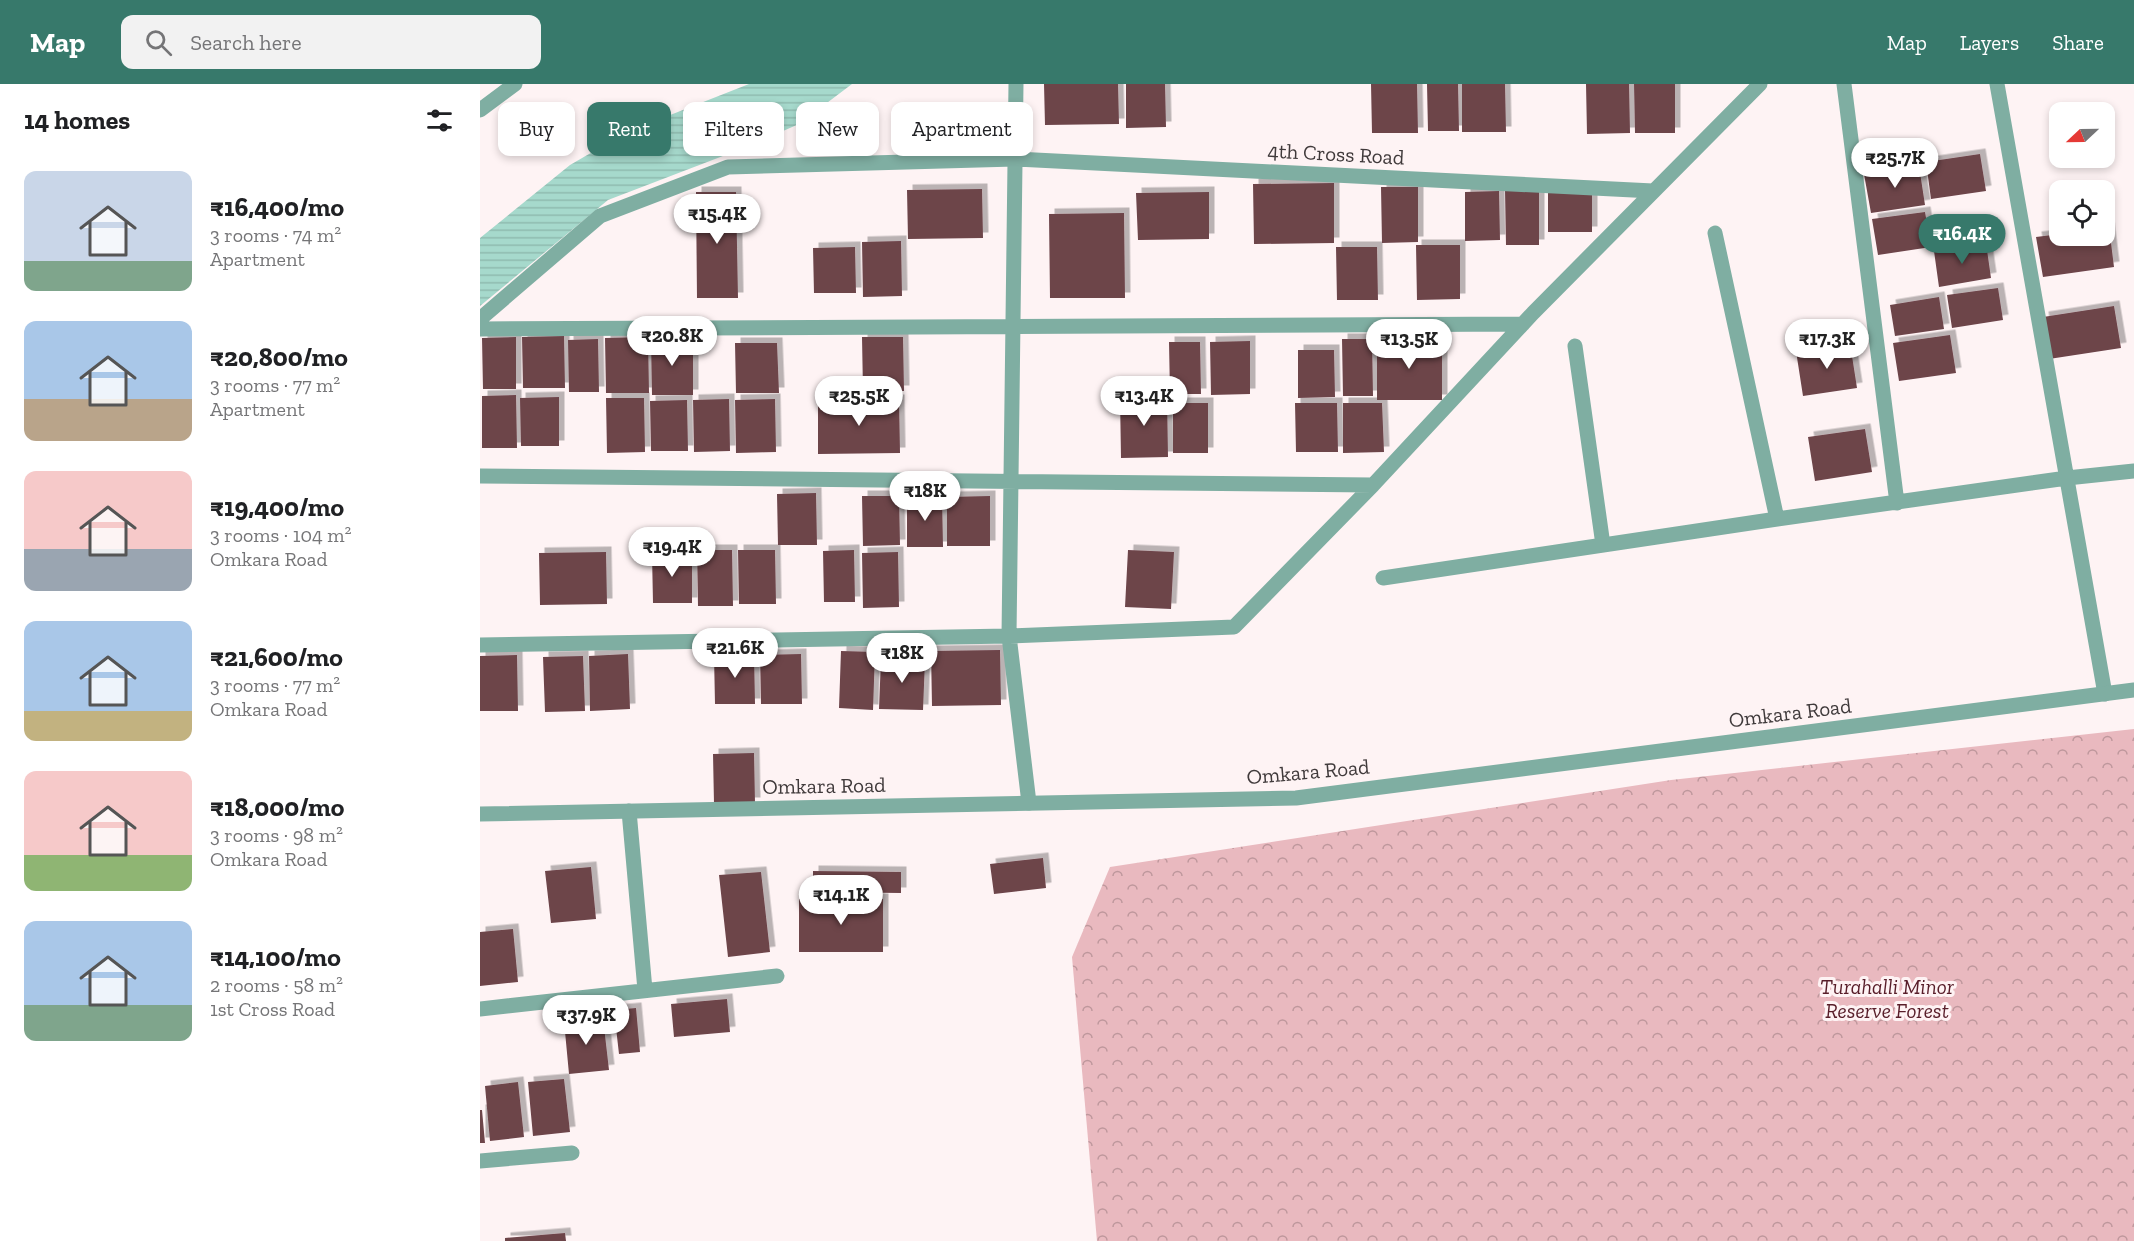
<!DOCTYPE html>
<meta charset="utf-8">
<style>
body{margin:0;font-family:"Zilla Slab",serif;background:#f2f2f2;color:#202124;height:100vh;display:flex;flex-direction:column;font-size:22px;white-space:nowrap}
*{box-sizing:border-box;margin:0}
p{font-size:20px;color:#757577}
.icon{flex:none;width:33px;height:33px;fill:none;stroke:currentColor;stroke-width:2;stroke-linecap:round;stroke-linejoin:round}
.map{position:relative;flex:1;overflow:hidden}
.panel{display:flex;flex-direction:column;background:#fff;width:480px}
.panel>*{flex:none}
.hud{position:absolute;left:18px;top:18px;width:570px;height:54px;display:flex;gap:12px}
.needle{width:39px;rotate:248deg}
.buttons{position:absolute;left:1569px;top:18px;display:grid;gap:12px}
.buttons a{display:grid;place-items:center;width:66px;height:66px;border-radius:12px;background:#fff;box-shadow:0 3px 9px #0003;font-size:30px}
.price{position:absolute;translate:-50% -51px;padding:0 14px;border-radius:21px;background:#fff;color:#222;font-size:20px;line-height:39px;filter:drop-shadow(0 2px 3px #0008)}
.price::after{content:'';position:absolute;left:50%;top:36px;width:18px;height:14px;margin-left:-9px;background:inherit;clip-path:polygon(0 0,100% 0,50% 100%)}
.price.on{background:#37796b;color:#fff}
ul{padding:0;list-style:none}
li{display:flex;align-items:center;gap:18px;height:150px;padding:0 24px}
li span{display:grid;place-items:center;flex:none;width:168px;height:120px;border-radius:12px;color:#555}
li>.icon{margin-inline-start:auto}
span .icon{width:72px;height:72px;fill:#fffc;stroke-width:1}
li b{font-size:26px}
h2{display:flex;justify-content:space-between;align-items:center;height:72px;padding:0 24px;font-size:26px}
.tag{padding:0 21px;border-radius:12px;background:#fff;box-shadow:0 3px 9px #0003;font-size:21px;line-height:54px}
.tag.on{background:#37796b;color:#fff}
header{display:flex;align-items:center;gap:36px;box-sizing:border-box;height:84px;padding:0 30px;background:#37796b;color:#fff}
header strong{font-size:28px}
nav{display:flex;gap:33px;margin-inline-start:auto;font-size:21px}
.search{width:420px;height:54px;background:#f2f2f2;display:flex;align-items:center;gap:15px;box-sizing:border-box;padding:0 21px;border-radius:12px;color:#757577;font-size:22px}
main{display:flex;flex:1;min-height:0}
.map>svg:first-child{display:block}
</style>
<header>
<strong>Map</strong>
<div class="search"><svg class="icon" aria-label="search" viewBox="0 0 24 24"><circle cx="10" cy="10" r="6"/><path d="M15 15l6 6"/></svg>Search here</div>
<nav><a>Map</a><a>Layers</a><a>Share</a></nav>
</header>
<main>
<section class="panel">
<h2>14 homes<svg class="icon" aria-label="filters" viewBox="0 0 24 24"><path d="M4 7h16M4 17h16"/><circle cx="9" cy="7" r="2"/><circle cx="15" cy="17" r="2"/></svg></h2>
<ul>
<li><span style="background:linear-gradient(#c9d6e8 75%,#7fa58c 0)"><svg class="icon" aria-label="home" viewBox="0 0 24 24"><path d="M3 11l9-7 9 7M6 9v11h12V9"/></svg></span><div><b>₹16,400/mo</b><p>3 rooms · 74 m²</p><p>Apartment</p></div></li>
<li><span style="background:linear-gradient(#a9c7e8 65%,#b9a48a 0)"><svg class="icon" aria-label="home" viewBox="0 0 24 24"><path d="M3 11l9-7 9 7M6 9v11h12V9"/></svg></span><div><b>₹20,800/mo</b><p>3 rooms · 77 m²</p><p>Apartment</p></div></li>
<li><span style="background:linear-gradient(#f6c9c9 65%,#9aa5b1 0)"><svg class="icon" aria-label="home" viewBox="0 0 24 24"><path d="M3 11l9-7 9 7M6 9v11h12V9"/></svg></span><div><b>₹19,400/mo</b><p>3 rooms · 104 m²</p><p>Omkara Road</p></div></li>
<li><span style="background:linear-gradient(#a9c7e8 75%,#c2b280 0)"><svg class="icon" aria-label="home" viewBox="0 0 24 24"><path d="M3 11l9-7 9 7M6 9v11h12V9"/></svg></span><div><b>₹21,600/mo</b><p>3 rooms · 77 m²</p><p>Omkara Road</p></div></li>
<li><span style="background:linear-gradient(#f6c9c9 70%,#8fb573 0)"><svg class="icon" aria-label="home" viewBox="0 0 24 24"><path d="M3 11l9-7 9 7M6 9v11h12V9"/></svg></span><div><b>₹18,000/mo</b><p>3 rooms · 98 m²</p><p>Omkara Road</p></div></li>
<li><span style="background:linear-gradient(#a9c7e8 70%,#7fa58c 0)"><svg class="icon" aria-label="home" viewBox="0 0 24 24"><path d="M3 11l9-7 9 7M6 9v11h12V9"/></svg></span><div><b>₹14,100/mo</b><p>2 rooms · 58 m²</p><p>1st Cross Road</p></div></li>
</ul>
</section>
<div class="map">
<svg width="1654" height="1157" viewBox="0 0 1654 1157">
<defs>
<pattern id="forest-crowns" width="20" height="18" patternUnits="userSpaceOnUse" patternTransform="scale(1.5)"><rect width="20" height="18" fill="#e9b9bf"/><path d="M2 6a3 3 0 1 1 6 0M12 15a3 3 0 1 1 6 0" fill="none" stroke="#be979c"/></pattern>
<pattern id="water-rules" width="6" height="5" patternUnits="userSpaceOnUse" patternTransform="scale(1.5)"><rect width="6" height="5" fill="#a6d9cc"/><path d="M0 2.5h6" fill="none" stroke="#90bbb0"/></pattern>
<filter id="shadow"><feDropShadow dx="5.5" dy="-5.5" stdDeviation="0" flood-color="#0004"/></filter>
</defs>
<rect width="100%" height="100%" fill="#fef3f4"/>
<path fill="url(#forest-crowns)" d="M1654,645V1157H617L592,873L630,783L1191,696Z"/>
<path fill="url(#water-rules)" d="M269,0H372L319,40L269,62L128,116L0,222V154L90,81L147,48Z"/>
<path fill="#6d444a" filter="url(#shadow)" d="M564,0H638L639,40L565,41Z
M646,0H685L686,43L646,44Z
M891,0H937L938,49H892Z
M947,0H978L979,47H948Z
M982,0H1025L1026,48H982Z
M1106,0H1149L1150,49L1107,50Z
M1154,0H1195V49H1155Z
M1500,70L1506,107L1451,115L1446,78Z
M1439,82L1445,121L1391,129L1384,90Z
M854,99V159L774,160L773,100Z
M901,103H938V158L902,159Z
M502,105L503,154L428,155L427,106Z
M1068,105H1112V148H1068Z
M1025,106H1059V161H1026Z
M1019,107L1020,156L985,157V108Z
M216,108H256L258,214H217Z
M729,108V155L658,156L656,109Z
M1445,128L1451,163L1398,171L1392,135Z
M644,129L645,214H570L569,130Z
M1624,143H1629L1634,183L1563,193L1556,153L1580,150L1624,152Z
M421,157L422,212L383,213L382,158Z
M1506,159L1511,194L1459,203L1454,167Z
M936,161H980V215L937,216Z
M375,163L376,209H334L333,164Z
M856,163H897L898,216H857Z
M1518,204L1523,236L1472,244L1467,211Z
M1459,213L1464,245L1415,252L1410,221Z
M1634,222L1641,264L1569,275L1563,233Z
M1470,251L1476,289L1419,297L1413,259Z
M84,252L85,304H43L42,253Z
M36,253V305H3L2,254Z
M168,253L169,309H126L125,254Z
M382,253H423L424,307H383Z
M118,255L119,308H89L88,256Z
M862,255H892L893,312H863Z
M171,256H213V311H172Z
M897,256L962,257V316H897Z
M770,257V310L731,311L730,258Z
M689,258H720L721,310H690Z
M255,259H297L299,309H256Z
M1370,259L1377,304L1323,312L1316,267Z
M818,266H854L855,313L818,314Z
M36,311L37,364H2V312Z
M687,312L688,373L641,374L640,313Z
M79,313V362H41L40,314Z
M126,314H164L165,368L127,369Z
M249,315L250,367L214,368L213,316Z
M295,315L296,368L256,369L255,316Z
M207,316L208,367H171L170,317Z
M419,316L420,369L338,370V317Z
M693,319H728V369H693Z
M815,319H857L858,368H816Z
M863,319H902L904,368L863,369Z
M1385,345L1392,388L1335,397L1328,353Z
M336,409L337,461H298L297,410Z
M382,412H419L420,461L383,462Z
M427,412H462L463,463H427Z
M510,412V462H467V413Z
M217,466H252L253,522H218Z
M258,466H295L296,520H259Z
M374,466L375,518H344L343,467Z
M648,466L694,468L691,525L645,523Z
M126,468L127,520L60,521L59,469Z
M418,468L419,523L383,524L382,469Z
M212,469V519H173L172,470Z
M520,566L521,621L452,622L451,567Z
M361,567L395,568L393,626L359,624Z
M148,570L150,625L110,627L109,572Z
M274,570L275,620H235L234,571Z
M321,570L322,620H281L280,571Z
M37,571L38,627H0V572Z
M103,572L105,627L65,628L63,573Z
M401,574L445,576L443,626L399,625Z
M274,669L275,719H234L233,670Z
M563,774L566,804L514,810L510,780Z
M111,783L116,835L71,839L65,787Z
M333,787L421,788V809L333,808Z
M281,788L290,868L248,873L239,791Z
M319,815H403V868H319Z
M33,845L38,898L0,902V848Z
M247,915L250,948L194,953L191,920Z
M156,924L160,968L139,970L134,926Z
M123,934L129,986L89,990L84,937Z
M84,995L90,1048L53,1052L48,998Z
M38,998L44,1053L10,1057L5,1002Z
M0,1026H2L5,1059H0Z
M85,1149L86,1157H25V1154Z"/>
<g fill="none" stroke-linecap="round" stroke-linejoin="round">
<path stroke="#7faea2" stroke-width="15" d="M536,0L529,552L549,719
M1364,0L1417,419
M1517,0L1625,610
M0,26L35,0
M1235,149L1297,435
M0,235L120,132L248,83L535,75L1173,107
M0,245L1043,240
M1095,262L1123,461
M0,392L893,401
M903,494L1297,435L1587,394L1654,387
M0,561L529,552L754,543L893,401L1053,229L1280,0
M149,727L165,906
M0,925L297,892
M0,1077L92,1069"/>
<path stroke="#7faea2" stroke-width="15" d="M0,730L816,714L1654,606"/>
</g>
<g text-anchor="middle" stroke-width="6" stroke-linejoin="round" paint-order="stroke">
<g font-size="21" fill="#403a3b" stroke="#fef3f4">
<text transform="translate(856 70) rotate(3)" y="7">4th Cross Road</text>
<text transform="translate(1310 629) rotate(-7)" y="7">Omkara Road</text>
<text transform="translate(828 688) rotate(-5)" y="7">Omkara Road</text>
<text transform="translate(344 702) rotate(-1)" y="7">Omkara Road</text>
</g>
<g font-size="21" font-style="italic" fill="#581d29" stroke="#fef3f4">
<text x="1407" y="910">Turahalli Minor<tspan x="1407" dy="24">Reserve Forest</tspan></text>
</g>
</g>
</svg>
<div class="buttons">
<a><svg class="needle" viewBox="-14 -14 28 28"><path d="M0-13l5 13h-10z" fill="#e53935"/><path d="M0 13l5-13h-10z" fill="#757577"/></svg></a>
<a><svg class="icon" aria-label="locate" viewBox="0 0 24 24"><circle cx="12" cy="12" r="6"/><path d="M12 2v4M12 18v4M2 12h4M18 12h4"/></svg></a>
</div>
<b class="price" style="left:1415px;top:105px">₹25.7K</b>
<b class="price" style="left:237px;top:161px">₹15.4K</b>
<b class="price on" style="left:1482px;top:181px">₹16.4K</b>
<b class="price" style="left:192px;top:283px">₹20.8K</b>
<b class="price" style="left:929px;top:286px">₹13.5K</b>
<b class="price" style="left:1347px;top:286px">₹17.3K</b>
<b class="price" style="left:379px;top:343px">₹25.5K</b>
<b class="price" style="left:664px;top:343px">₹13.4K</b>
<b class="price" style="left:445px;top:438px">₹18K</b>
<b class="price" style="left:192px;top:494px">₹19.4K</b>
<b class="price" style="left:255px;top:595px">₹21.6K</b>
<b class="price" style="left:422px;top:600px">₹18K</b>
<b class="price" style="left:361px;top:842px">₹14.1K</b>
<b class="price" style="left:106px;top:962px">₹37.9K</b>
<div class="hud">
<a class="tag">Buy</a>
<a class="tag on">Rent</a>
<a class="tag">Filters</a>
<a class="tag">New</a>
<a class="tag">Apartment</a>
</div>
</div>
</main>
